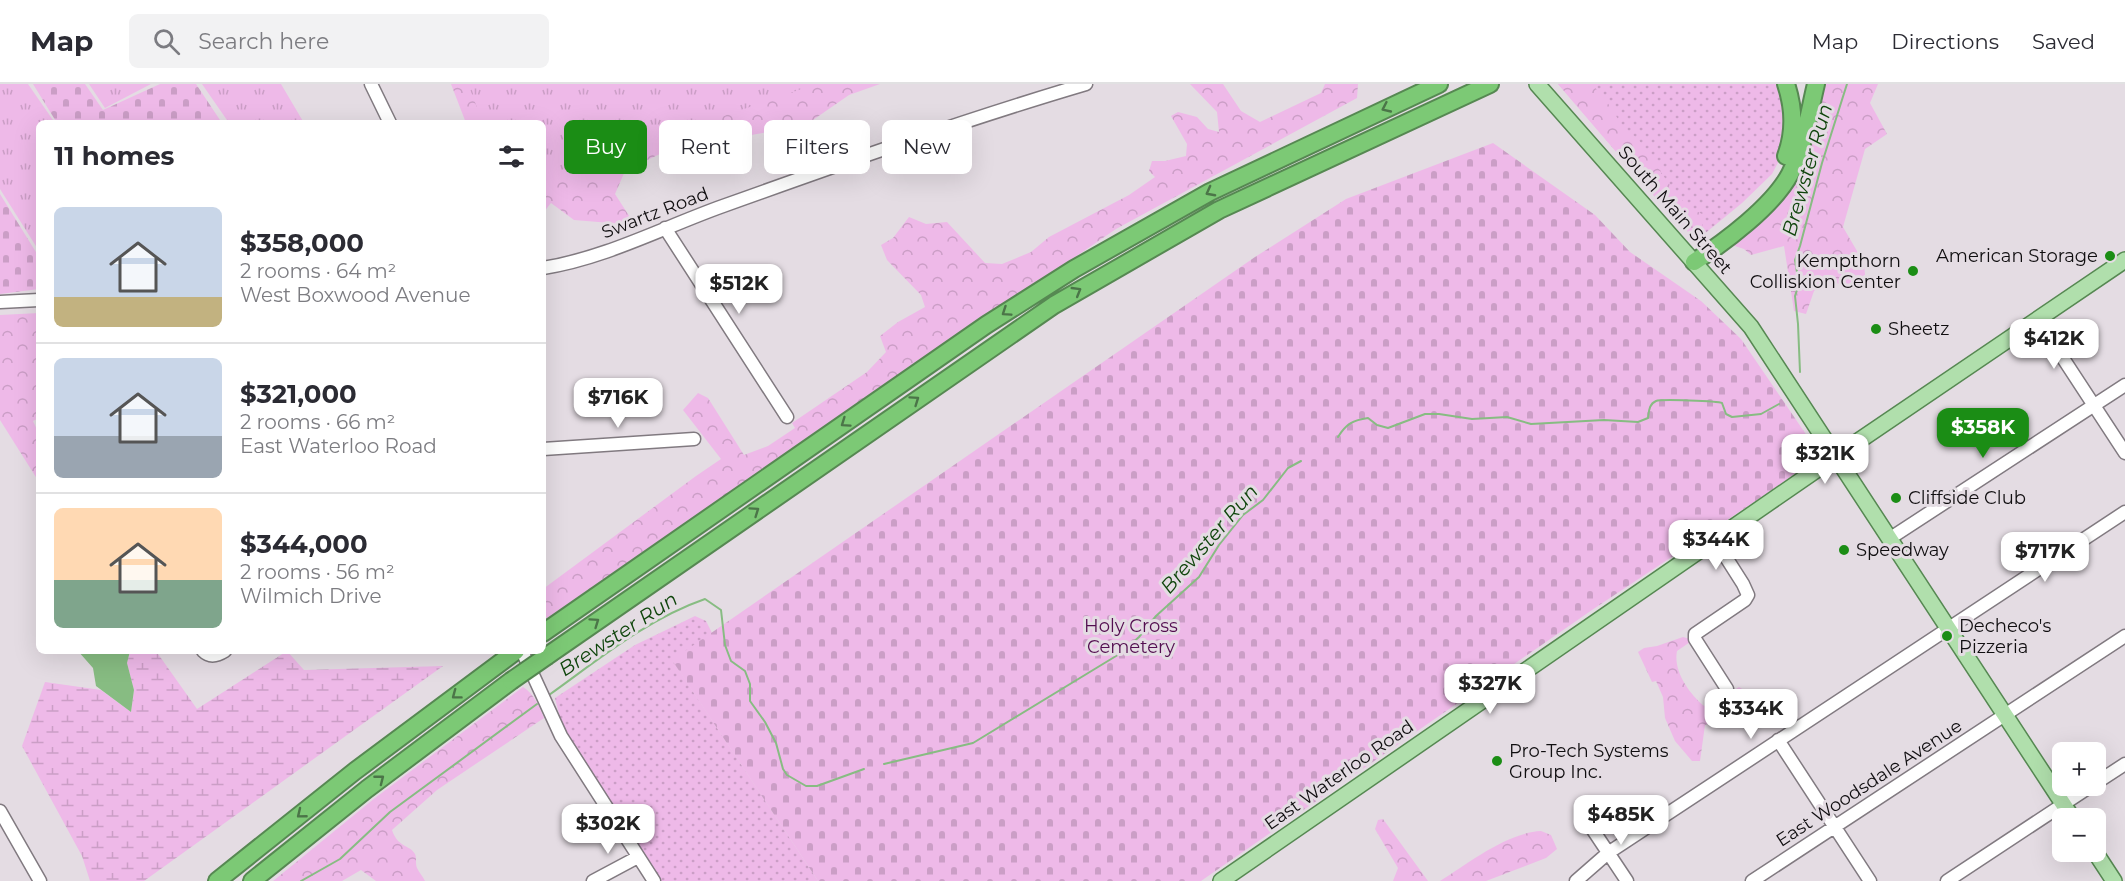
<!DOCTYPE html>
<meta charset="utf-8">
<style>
body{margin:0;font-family:Montserrat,sans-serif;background:#f2f2f3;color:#2b2b33;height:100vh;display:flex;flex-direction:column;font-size:22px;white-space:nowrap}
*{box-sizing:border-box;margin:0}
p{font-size:20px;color:#7c7c81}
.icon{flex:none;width:33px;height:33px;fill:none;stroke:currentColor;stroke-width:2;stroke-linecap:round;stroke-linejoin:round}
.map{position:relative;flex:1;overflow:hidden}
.sheet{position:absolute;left:36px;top:36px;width:510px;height:534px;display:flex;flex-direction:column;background:#fff;border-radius:9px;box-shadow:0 6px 24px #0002}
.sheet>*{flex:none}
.hud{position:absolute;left:564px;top:36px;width:570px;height:54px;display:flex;gap:12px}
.fabs{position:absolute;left:2052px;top:658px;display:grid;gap:12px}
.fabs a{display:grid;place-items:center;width:54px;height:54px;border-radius:9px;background:#fff;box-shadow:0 6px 24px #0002;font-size:30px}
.price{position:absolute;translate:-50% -51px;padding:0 14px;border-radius:12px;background:#fff;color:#222;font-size:20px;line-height:39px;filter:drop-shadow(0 2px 3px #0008)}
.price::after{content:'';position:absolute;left:50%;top:36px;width:18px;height:14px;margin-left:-9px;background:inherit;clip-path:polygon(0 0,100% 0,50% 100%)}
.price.current{background:#1b8d15;color:#fff}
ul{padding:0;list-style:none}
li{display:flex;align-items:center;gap:18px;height:150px;padding:0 18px}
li+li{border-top:2px solid #e1e1e2}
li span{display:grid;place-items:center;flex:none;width:168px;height:120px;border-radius:9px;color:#555}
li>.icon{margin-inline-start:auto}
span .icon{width:72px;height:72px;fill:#fffc;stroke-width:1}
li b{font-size:26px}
h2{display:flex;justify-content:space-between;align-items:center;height:72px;padding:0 18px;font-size:26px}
.tag{padding:0 21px;border-radius:9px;background:#fff;box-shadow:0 6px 24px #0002;font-size:21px;line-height:54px}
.tag.current{background:#1b8d15;color:#fff}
header{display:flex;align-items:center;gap:36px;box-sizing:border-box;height:84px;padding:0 30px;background:#fff;border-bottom:2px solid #e1e1e2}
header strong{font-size:28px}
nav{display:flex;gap:33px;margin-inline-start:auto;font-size:21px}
.search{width:420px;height:54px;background:#f2f2f3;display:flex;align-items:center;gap:15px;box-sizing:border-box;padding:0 21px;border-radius:9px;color:#7c7c81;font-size:22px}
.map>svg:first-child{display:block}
</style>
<header>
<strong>Map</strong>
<div class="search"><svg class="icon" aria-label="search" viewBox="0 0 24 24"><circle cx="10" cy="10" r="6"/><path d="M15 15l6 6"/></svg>Search here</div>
<nav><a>Map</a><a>Directions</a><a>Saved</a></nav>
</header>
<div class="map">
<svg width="2125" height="797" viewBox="0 0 2125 797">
<defs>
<pattern id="grass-dots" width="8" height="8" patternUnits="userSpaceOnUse" patternTransform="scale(1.5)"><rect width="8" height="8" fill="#eeb9e8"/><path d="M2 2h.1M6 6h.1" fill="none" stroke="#cb9ec6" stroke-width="1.8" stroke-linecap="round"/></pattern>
<pattern id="forest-crowns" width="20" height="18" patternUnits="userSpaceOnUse" patternTransform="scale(1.5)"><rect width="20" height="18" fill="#eeb9e8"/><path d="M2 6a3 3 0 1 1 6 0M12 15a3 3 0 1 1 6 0" fill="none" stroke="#cb9ec6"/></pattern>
<pattern id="wetland-marsh" width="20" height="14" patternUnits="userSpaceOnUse" patternTransform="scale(1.5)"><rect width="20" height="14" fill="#eeb9e8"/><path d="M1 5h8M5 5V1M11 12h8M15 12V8" fill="none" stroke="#cb9ec6"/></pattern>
<pattern id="cemetery-stones" width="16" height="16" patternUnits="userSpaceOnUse" patternTransform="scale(1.5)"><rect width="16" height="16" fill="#eeb9e8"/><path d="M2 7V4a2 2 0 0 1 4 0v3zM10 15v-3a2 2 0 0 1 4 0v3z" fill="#cb9ec6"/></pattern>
<pattern id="park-tufts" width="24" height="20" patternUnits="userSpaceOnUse" patternTransform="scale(1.5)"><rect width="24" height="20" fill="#eeb9e8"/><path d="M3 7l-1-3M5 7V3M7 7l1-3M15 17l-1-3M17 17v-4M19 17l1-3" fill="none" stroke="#cb9ec6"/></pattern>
</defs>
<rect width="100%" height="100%" fill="#e4dce3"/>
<path fill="url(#grass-dots)" d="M1558,0H1779L1788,32L1782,71L1772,90L1742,119L1703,151L1691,150L1679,141Z
M695,532L706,537L712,549L673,577L818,797H661L585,683L561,638L555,614L635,561Z"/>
<path fill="url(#forest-crowns)" d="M451,0H880L849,11L810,38L768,48L668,66L625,87L615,110L635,141L574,136L551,119L543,129V39H466Z
M1190,0H1223L1241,27L1260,38L1321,9L1325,0H1358L1357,14L1116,145L543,537V505L696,392L721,375L683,326L698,309L708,314L744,371L768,362L795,344L792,339L867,288L886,268L880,252L898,238L925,223L921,211L887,176L881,161L893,154L909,133L926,140L947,138L985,179L1002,180L1031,168L1049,153L1129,111L1155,93L1149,87L1152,77H1165L1186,72L1187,60L1171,32L1178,28L1197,33L1208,45L1219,48L1217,28Z
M1558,0H1592L1594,2L1613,26L1622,43L1638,55L1676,110L1689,123L1702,130V143L1696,149L1691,150L1679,141Z
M1823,0H1878L1870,19L1887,50L1865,65L1843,143L1864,179L1865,191L1850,202L1831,198L1814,207L1806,230L1794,227L1784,162L1751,171L1744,165L1732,161L1799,87Z
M39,229V334L33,337L39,350V398L0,336V231Z
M1683,553L1693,556L1677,567C1673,587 1689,609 1704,622L1721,615L1739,603L1756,614L1737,629L1705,641L1700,677H1692L1675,657L1665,634L1663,613L1656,597L1652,598L1638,568L1644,564L1657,562Z
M523,603C534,610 539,622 544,634L437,706L392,746C398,764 409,760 415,770C417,775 415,779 417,784C419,788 423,793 425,797H376L361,786L342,797H273L375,714Z
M1383,735L1428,797H1393L1398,784L1375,745L1378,736Z
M1541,747L1551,751L1557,765L1546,774L1486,797H1440C1469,779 1506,749 1541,747Z"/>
<path fill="url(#wetland-marsh)" d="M130,567H156L197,625L287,567L304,586L443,582L144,797H90L82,772L22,662L45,598L101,606L131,628L134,606L127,579Z"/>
<path fill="url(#cemetery-stones)" d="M33,0H85L103,26L160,0H196L222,39H57Z
M1493,59L1595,131L1630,168L1701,217L1741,255L1820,371L1775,404L1592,526L1201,797H818L672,576L1255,173L1346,115Z
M0,110L39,173V205L0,210Z"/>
<path fill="url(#park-tufts)" d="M0,0H28L55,39H39V167L0,105Z
M89,0H151L105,24Z
M202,0H281L304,39H229Z
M468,0H816L543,95V39H483Z"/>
<path fill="#87bc82" d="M78,567H130L127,579L134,606L131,628L96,602L93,584Z"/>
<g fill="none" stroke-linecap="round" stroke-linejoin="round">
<path stroke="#87bc82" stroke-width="2" d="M1800,288L1798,240L1795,212L1799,200L1795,176L1800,162L1822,79L1847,0
M1338,353C1346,340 1353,336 1368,334L1377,341L1388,344L1425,330H1439L1472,335L1507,333L1531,340L1604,336L1638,338L1648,334C1649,327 1649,320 1656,317C1661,315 1718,317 1722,319L1726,330L1732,333L1761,330L1779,320
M549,611C598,576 647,535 705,515L721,526L725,561L731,577L745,587L750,600V617L765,638L776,659L783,685L787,691L806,702H817L864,685
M884,680L973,659L1121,569L1139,553L1156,532L1199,493L1219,461L1243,431L1263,416L1288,384L1301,377
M301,797L340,775L390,728L537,620"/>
<defs>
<path id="minor" d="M371,0L390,39
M665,144L787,333
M543,184C606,174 664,143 723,122C843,79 964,36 1086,0
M0,218L39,216
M2038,236L2125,369
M543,365L694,355
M1889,455L2125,301
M1715,456L1743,500L1748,511L1745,516L1695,550V555L1727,605
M203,567C210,574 217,572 225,567
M522,567L561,652L654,797
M1778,656L1870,797
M2096,699L2125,680
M0,727L40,797
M1591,743L1627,797
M593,797L638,773
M1576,797L1608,769L2125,428
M1752,797L2125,552
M1947,797L2091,702"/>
<path id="major" d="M1537,0L1751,243L2073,735
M2095,768L2114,797
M1221,797L1835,373L2125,176"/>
<path id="highway" d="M1786,0C1794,24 1795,48 1786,72
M1694,178C1725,158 1773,122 1790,90C1804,63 1809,29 1816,0
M543,549L986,241L1074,185L1210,108L1439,0
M547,572L1054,221L1219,126L1490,0
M217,797L355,687L516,567
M252,797L367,705L511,597"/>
</defs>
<use href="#minor" stroke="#817a80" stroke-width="15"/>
<use href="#major" stroke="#568852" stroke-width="18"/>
<use href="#highway" stroke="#568852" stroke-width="20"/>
<use href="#minor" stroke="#fff" stroke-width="12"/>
<use href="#major" stroke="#b0dfac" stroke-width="15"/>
<use href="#highway" stroke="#7cc975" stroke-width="16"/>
<defs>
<path id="highway-bridge" d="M511,597L547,572"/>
</defs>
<use href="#highway-bridge" stroke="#568852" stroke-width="20" stroke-linecap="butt"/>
<use href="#highway-bridge" stroke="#7cc975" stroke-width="16"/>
</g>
<defs><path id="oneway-chevron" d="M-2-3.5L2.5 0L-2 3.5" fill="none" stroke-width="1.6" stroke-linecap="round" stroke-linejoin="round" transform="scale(1.5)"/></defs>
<g stroke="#4b7548">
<use href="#oneway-chevron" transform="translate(1386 24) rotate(155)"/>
<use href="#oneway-chevron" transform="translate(1210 108) rotate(152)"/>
<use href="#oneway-chevron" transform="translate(1077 207) rotate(-31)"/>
<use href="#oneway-chevron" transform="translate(1006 228) rotate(146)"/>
<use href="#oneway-chevron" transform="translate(915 316) rotate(-35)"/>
<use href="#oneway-chevron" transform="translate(845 339) rotate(145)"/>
<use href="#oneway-chevron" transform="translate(755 427) rotate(-35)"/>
<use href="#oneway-chevron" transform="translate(595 538) rotate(-35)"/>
<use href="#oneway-chevron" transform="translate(456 611) rotate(143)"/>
<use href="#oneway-chevron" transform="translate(380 695) rotate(-38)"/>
<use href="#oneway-chevron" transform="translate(301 730) rotate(141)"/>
</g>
<g fill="#1b8d15" stroke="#e4dce3" stroke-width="2">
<circle cx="2110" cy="172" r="6"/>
<circle cx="1913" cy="187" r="6"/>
<circle cx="1876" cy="245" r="6"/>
<circle cx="1896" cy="414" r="6"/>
<circle cx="1844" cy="466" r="6"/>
<circle cx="1947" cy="552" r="6"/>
<circle cx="1497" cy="677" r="6"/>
</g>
<g text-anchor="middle" stroke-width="6" stroke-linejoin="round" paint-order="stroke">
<g font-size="18" fill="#100e10" stroke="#e4dce3">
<text transform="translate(1675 126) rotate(49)" y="6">South Main Street</text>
<text transform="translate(655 129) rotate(-21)" y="6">Swartz Road</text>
<text transform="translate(1339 691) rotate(-35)" y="6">East Waterloo Road</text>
<text transform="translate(1869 699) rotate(-33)" y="6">East Woodsdale Avenue</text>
</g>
<g font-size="18" fill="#100e10" stroke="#e4dce3" text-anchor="start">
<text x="2098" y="178" text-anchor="end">American Storage</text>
<text x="1901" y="183" text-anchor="end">Kempthorn<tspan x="1901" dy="21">Colliskion Center</tspan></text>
<text x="1888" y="251">Sheetz</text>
<text x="1908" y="420">Cliffside Club</text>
<text x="1856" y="472">Speedway</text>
<text x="1959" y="548">Decheco's<tspan x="1959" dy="21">Pizzeria</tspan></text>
<text x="1509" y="673">Pro-Tech Systems<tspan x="1509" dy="21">Group Inc.</tspan></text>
</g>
<g font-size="18" fill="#530d50" stroke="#e4dce3">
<text x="1131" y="548">Holy Cross<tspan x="1131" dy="21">Cemetery</tspan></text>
</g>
<g font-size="20" font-style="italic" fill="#0f450c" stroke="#e4dce3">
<text transform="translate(1807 86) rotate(-74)" y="7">Brewster Run</text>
<text transform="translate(1209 455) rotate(-49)" y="7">Brewster Run</text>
<text transform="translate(618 550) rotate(-33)" y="7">Brewster Run</text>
</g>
</g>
</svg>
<div class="fabs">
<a>+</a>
<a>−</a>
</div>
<b class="price" style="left:739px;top:231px">$512K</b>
<b class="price" style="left:2054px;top:286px">$412K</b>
<b class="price" style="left:618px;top:345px">$716K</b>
<b class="price current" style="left:1983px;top:375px">$358K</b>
<b class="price" style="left:1825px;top:401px">$321K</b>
<b class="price" style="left:1716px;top:487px">$344K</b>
<b class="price" style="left:2045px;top:499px">$717K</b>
<b class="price" style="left:1490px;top:631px">$327K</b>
<b class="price" style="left:1751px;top:656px">$334K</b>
<b class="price" style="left:1621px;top:762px">$485K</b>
<b class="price" style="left:608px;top:771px">$302K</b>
<div class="hud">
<a class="tag current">Buy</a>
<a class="tag">Rent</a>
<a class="tag">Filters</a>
<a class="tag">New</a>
</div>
<section class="sheet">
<h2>11 homes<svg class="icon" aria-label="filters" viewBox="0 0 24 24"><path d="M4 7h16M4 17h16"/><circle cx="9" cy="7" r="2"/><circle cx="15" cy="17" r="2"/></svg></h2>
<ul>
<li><span style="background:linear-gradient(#c9d6e8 75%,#c2b280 0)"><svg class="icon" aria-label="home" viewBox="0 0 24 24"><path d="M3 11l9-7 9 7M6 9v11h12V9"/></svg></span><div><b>$358,000</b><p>2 rooms · 64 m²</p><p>West Boxwood Avenue</p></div></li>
<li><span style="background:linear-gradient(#c9d6e8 65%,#9aa5b1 0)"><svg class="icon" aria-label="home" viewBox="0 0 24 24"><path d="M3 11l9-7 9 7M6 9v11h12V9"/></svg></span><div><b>$321,000</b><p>2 rooms · 66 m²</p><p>East Waterloo Road</p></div></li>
<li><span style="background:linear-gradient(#ffd9b3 60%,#7fa58c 0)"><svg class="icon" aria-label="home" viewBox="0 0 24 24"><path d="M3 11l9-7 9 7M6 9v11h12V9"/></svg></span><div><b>$344,000</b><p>2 rooms · 56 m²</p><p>Wilmich Drive</p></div></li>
</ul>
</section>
</div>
